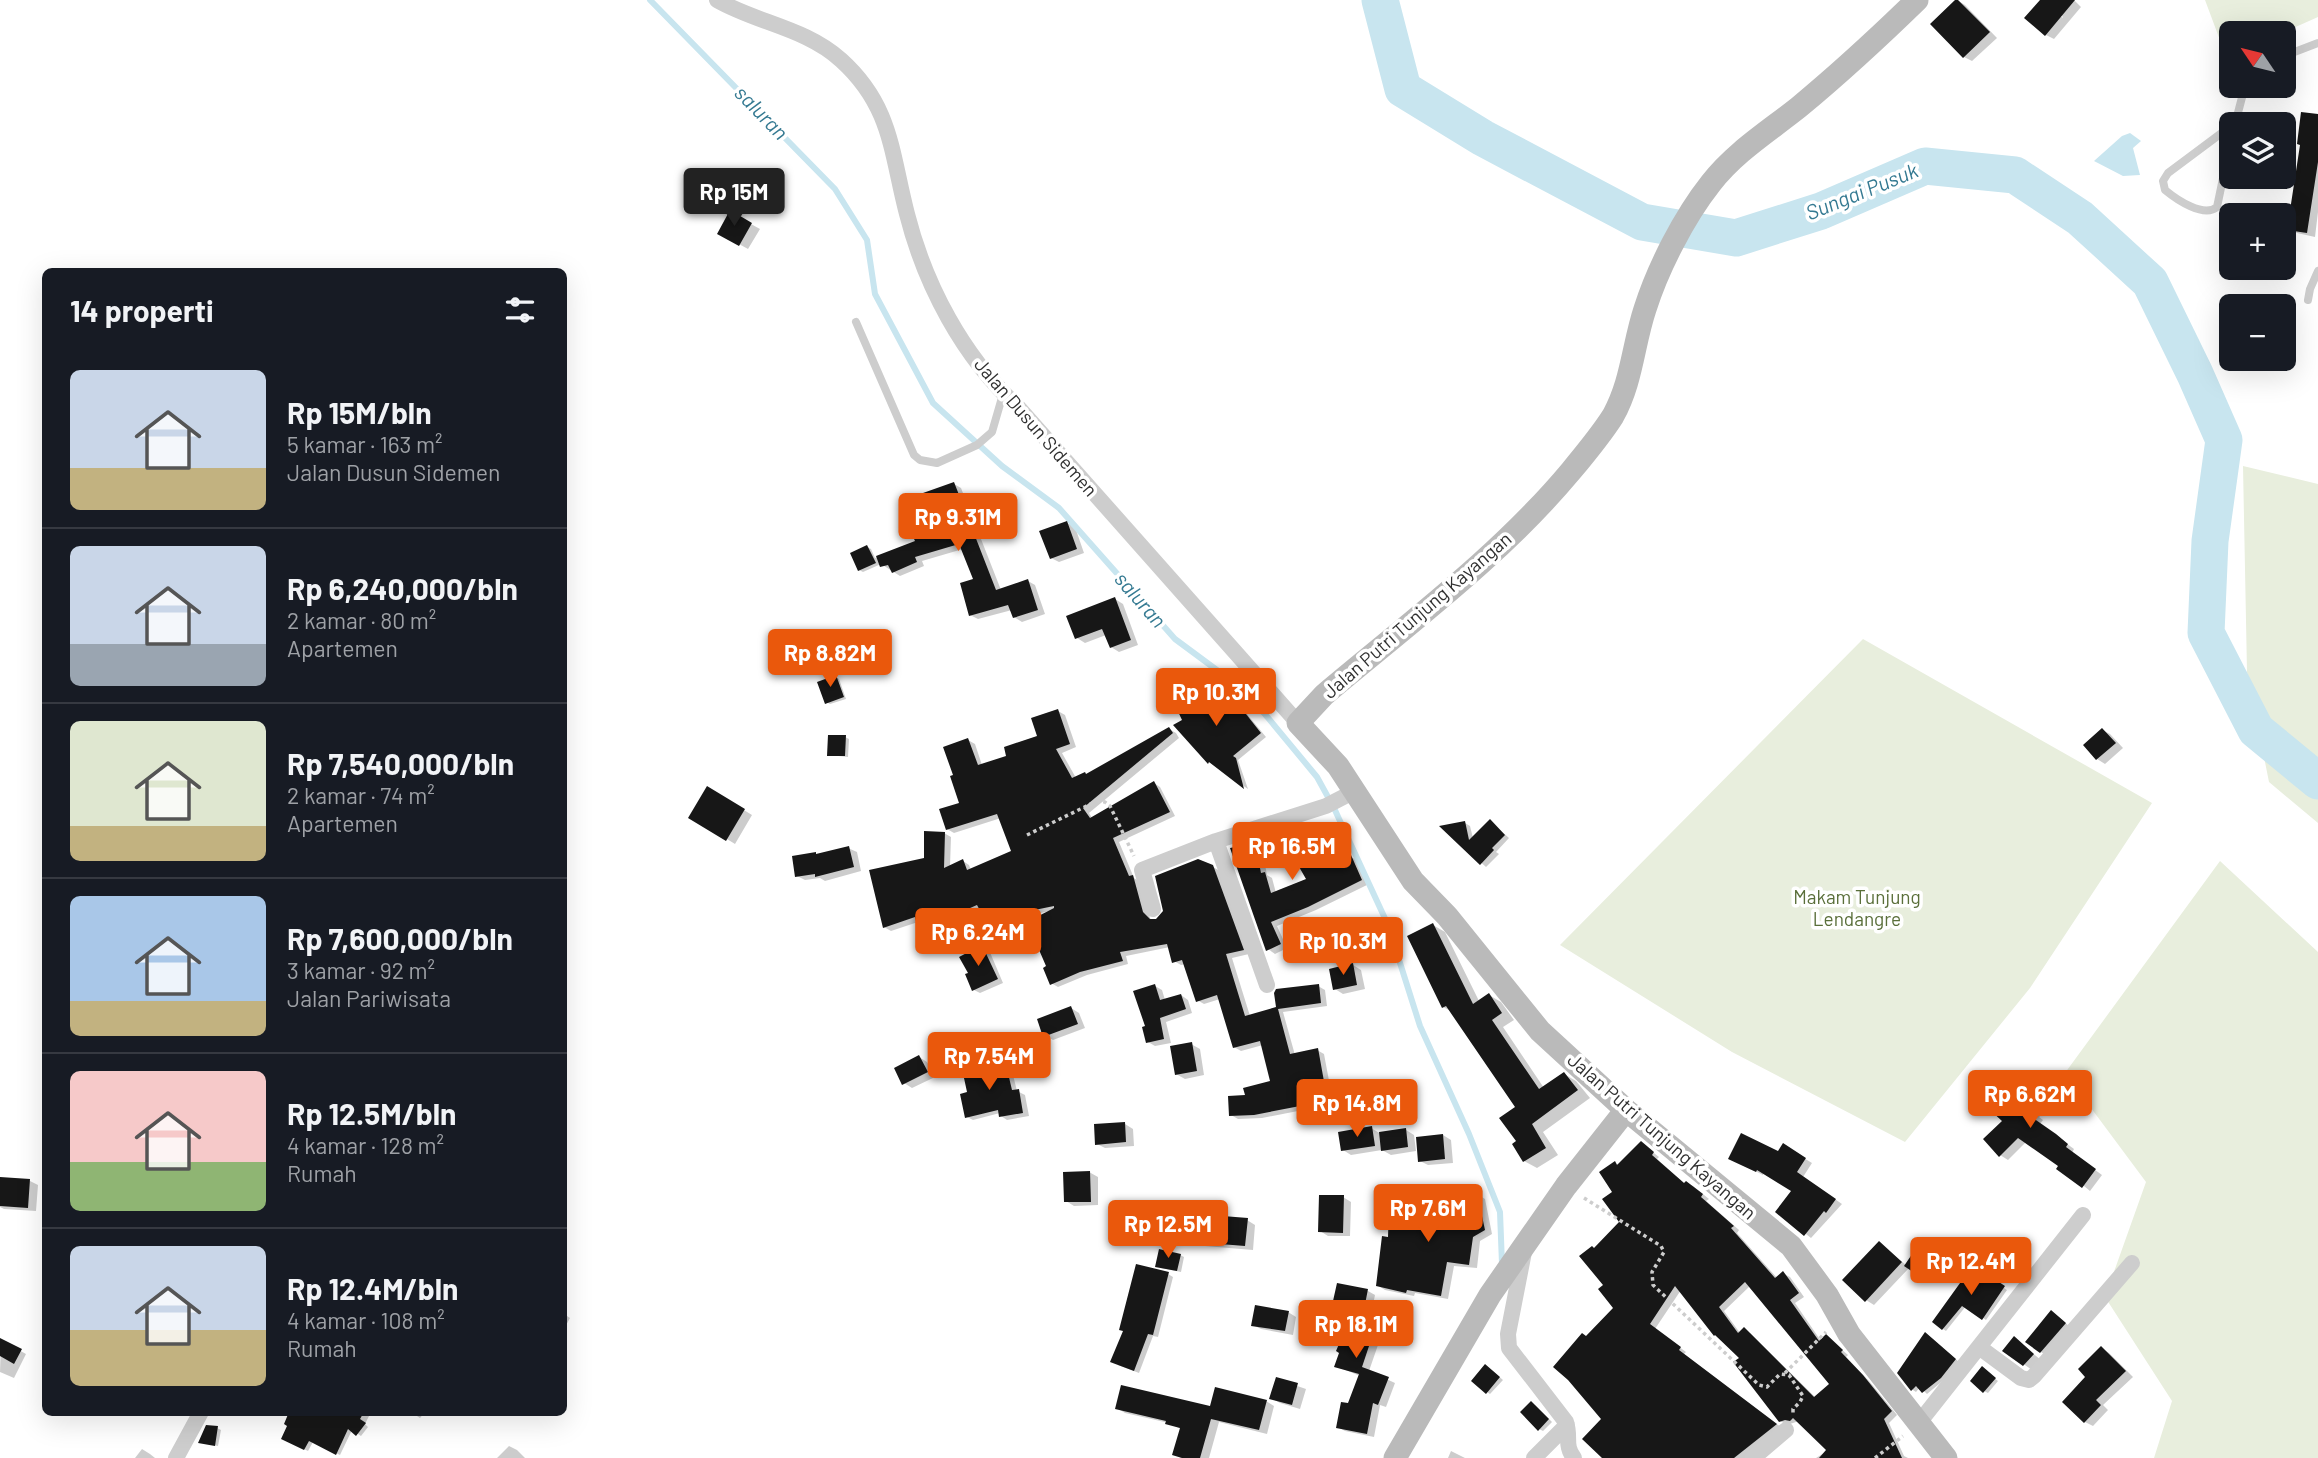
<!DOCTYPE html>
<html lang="id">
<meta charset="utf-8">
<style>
body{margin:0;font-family:Barlow,sans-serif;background:#242831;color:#f1f3f6;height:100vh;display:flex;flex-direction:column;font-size:26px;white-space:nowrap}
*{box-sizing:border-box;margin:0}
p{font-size:23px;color:#9ea1a6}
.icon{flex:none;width:38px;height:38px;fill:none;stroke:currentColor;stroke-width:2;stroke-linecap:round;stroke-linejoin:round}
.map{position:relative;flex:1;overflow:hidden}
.drawer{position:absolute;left:42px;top:268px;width:525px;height:1148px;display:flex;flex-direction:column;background:#171b24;border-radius:10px;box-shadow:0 7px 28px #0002}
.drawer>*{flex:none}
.needle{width:46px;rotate:305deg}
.tools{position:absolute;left:2219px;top:21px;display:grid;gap:14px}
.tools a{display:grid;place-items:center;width:77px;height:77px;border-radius:10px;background:#171b24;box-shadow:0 7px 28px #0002;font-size:35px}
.price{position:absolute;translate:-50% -60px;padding:0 16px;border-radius:7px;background:#ea580c;color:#fff;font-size:23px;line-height:46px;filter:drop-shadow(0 2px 4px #0008)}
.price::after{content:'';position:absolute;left:50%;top:42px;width:21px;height:16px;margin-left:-10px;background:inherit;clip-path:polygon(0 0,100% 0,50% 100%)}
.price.selected{background:#222;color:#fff}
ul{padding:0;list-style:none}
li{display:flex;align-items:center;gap:21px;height:175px;padding:0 28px}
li+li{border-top:2px solid #363941}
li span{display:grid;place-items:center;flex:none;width:196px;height:140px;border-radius:10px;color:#555}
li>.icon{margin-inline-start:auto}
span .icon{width:84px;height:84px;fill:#fffc;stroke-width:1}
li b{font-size:30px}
h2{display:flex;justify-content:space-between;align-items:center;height:84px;padding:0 28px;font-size:30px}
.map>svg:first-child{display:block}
</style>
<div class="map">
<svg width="2318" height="1458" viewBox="0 0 2318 1458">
<rect width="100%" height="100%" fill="#fff"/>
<path fill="#e8eedd" d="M2205,0H2318V17L2282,33H2231V57L2227,59Z
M2243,466L2318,484V823L2269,782L2247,672Z
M1863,639L2152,803L2030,988L1905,1142L1732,1052L1560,945Z
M2220,861L2318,952V1458H2154L2172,1401L2105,1297L2146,1182L2065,1073Z"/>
<path fill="#c8e5ef" d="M2130,133L2141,141L2133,148L2140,175L2123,176L2094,161L2122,136Z"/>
<path fill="#0003" fill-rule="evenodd" d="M1957,0L1965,5L1997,38L1972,61L1964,57Z
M2056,0H2074L2081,7L2054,39L2046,35L2049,6L2063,18Z
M2318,116V212L2315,237L2297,233L2289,229Z
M731,213L760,229L748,249L719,233Z
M954,484L961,488L1001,590L1028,581L1035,585L1045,614L1022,622L1014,617L1012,610L978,619L970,615L975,581L963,549L922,561L924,566L900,576L881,564L863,572L859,570L867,547L871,549L875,558L918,542L930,508Z
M1067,523L1075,527L1084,553L1059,562L1051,558Z
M1115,599L1123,604L1138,645L1119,652L1111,647L1106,635L1085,643L1077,638Z
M836,677L839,679L846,699L830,704L826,702Z
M1200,682L1205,686L1219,702L1232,691L1238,695L1250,710L1246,713L1266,737L1238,760L1248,789L1209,762L1184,721Z
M1058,711L1065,715L1076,747L1062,753L1076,778L1087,775L1169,729L1176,733L1179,738L1089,813L1092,818L1154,783L1160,787L1175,816L1119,842L1134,878L1139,881L1150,918L1152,921H1157L1213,867L1220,871L1249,954L1232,958L1250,1016L1277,1008L1318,986L1325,990L1327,1006L1283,1012L1295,1055L1317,1050L1324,1054L1336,1118L1311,1122L1304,1118L1303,1110L1262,1118L1238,1119L1231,1115L1247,1096L1272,1083L1263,1045L1241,1051L1234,1047L1220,999L1204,1004L1197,1000L1186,964L1181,965L1174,961L1170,947L1126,956L1128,964L1087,975L1058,987L1051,983L1049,967L1050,911L993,923L986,919L981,909L953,921L955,931L927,937L920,933L918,922L891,931L884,927L925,859L944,833L951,837L950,867L963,861L969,865L971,870L1014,852L1001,818L954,833L947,829L961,804L968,740L975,744L982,765L1009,757L1039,737Z
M2102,730L2110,734L2123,748L2105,764L2097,759Z
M845,737L849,739L848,757L829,755Z
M708,788L752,815L735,844L691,817Z
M1490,821L1509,838L1496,852L1499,854L1486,867L1442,827L1465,823L1470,826L1473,838Z
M1314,830L1321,834L1337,863L1351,857L1358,861L1369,884L1316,910L1277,926L1287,948L1275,954L1268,949L1255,845L1262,849L1267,875L1272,878L1276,893L1308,880Z
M848,848L857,852L861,871L825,881L820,878L805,880L797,876Z
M1433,925L1445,932L1479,1001L1489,995L1501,1002L1514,1020L1503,1027L1544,1088L1564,1074L1576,1081L1590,1098L1543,1132L1558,1155L1537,1168L1524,1161L1519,1142L1517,1107L1453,1012L1443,1007Z
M982,947L989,950L1003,983L980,993L974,990Z
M1353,965L1361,970L1365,989L1343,994L1335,989Z
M1155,986L1162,990L1165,1000L1181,995L1188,1000L1192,1013L1166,1022L1171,1043L1155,1046L1148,1042L1147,1027Z
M1071,1008L1079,1013L1085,1028L1053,1040L1045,1035Z
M1191,1044L1200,1049L1204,1075L1185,1079L1176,1074Z
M919,1057L927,1062L935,1077L912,1088L904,1083Z
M982,1061L989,1065L991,1075L1007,1071L1013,1075L1017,1091L1025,1095L1029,1116L1007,1120L1001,1116L1000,1113L973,1120L967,1117L970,1093Z
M1995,1082L2013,1096L2028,1082L2036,1087L2053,1105L2039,1117L2043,1120L2040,1124L2074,1149L2072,1153L2102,1175L2090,1191L2060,1166L2026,1142L2008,1160L2000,1155L2005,1121Z
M1125,1124L1133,1129L1134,1146L1105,1148L1097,1144Z
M1371,1128L1381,1134L1406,1130L1414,1135L1416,1151L1391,1155L1382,1150L1351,1155L1343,1150Z
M1443,1135L1451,1140L1453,1163L1428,1165L1420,1161Z
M1641,1143L1659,1157L1657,1159L1685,1184L1693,1186L1709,1199L1706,1201L1739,1230L1737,1233L1777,1278L1784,1274L1790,1277L1804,1297L1795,1303L1821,1341L1826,1336L1848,1355L1846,1357L1869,1381L1897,1415L1889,1423L1904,1456L1908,1458H1816L1829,1450L1799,1421L1787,1425L1780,1421L1741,1358L1715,1335L1681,1290L1655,1329L1686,1352L1684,1354L1782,1428L1750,1458H1604L1603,1419L1587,1337L1615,1308L1595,1250L1621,1223L1614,1192L1615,1163L1619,1165ZM1750,1286L1831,1384L1816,1398L1750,1333H1740L1724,1311Z
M1784,1146L1812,1163L1803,1177L1842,1204L1811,1238L1778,1212L1794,1190L1764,1172L1763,1175L1737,1162L1779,1153Z
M1089,1172L1098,1177V1205L1074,1206L1066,1201Z
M0,1178L30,1181L38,1185L36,1211L4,1209L0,1207Z
M1465,1194L1468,1196L1477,1194L1485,1199L1492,1234L1480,1241L1477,1268L1454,1266L1448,1299L1415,1293L1414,1296L1385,1290L1377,1285L1390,1239L1448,1209Z
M1343,1197L1351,1202L1350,1236H1328L1320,1231Z
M1153,1205L1161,1210L1164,1234L1143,1237L1135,1232Z
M1247,1220L1255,1225L1253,1250L1205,1246L1196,1241Z
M1879,1243L1906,1265L1929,1248L1949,1261L1934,1283L1909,1268L1874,1305L1866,1300Z
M1180,1255L1184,1257L1181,1272L1161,1268Z
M1973,1267L2007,1290L1986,1320L1966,1306L1946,1331L1943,1329Z
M1168,1274L1173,1277L1158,1337L1153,1336L1139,1373L1118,1365Z
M1338,1285L1368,1291L1375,1295L1366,1339L1378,1345L1369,1371L1395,1383L1386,1407L1380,1405L1374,1437L1345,1431L1338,1427L1360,1376L1336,1366L1349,1324L1331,1318Z
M1288,1312L1296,1317L1293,1335L1261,1329L1253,1325Z
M564,1314L570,1318L564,1329Z
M2055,1314L2069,1326L2044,1354L2041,1352Z
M1929,1336L1959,1362L1945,1379L1927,1394L1920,1387L1916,1392L1913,1390L1899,1373Z
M2014,1338L2041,1360L2032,1370L2004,1350Z
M1,1340L26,1354L14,1378L0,1372Z
M2101,1348L2109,1353L2133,1377L2103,1405L2108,1410L2093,1426L2085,1422L2088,1376Z
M1489,1368L1503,1380L1490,1394L1487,1392Z
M1986,1371L1998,1381L1988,1393L1984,1391Z
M1277,1379L1306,1389L1300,1409L1280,1403L1271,1398Z
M1266,1401L1274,1406L1267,1434L1219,1422L1209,1458H1181L1174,1454L1181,1429L1169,1423L1125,1413L1117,1408H1212Z
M1535,1405L1552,1422L1543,1431L1539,1429Z
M292,1412H371L365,1424L368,1427L361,1436L352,1430L340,1455L313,1442L308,1451L283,1439Z
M411,1412H425L420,1418Z
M217,1428L221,1430L218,1446L200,1442Z
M509,1446L517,1450L525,1458H497Z
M142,1449L150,1454L155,1458H135Z
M1451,1451L1465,1458H1448Z"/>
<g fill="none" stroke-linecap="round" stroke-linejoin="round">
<path stroke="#c8e5ef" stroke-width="6" d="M650,0L835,189L867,240L875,294L933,403L1002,466L1059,508L1175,639L1229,679L1264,713L1317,777L1334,808L1388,925L1420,1026L1469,1134L1500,1212L1502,1264"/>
<path stroke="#c8e5ef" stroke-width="37" d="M1380,0L1403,89L1483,138L1642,222L1736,238L1821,211L1925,166L2015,175L2080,218L2150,282L2195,374L2224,440L2210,541L2206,633L2256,730L2318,781"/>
</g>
<path fill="#171717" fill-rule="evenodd" d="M1955,0H1958L1990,32L1963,58L1930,24Z
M2040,0H2075L2045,36L2024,18Z
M2301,112L2318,114V162L2307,233L2287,230L2300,145L2297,144Z
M730,210L752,223L739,246L717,234Z
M954,482L996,590L1028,579L1038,610L1013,618L1008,605L969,616L960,583L973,579L959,544L915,557L917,562L892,573L888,565L880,567L876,556L915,541L904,518L928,507L923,493Z
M1067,521L1077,549L1050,559L1039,531Z
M867,545L876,563L858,571L850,553Z
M1115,597L1131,640L1110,648L1102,629L1075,639L1066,616Z
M836,675L844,697L825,704L817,682Z
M1199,680L1217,701L1232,689L1245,706L1242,709L1261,733L1233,756L1236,758L1244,789L1209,762L1208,764L1173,725L1182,720L1175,705L1182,699L1180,696Z
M1058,709L1070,744L1056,749L1072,778L1085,772L1086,774L1169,727L1173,733L1083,808L1090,818L1154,781L1170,812L1113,838L1129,876L1133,875L1143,912L1150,919H1156L1163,911L1155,876L1198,859L1213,865L1244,950L1226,954L1245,1016L1276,1007L1274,993L1276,989L1319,984L1321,1003L1278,1009L1290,1054L1318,1048L1330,1115L1302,1119L1300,1106L1254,1115L1229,1116L1228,1096L1245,1095L1243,1088L1270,1081L1260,1041L1233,1048L1217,995L1196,1002L1182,960L1172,963L1167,944L1120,952L1123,961L1080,972L1050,985L1043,968L1046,966L1027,922L1054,908V906L985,920L977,905L947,918L949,928L919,934L915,917L883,928L869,870L924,858V831L945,832L944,868L963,859L967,870L1011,851L997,814L946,830L939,809L959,803L950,776L953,775L943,747L968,738L978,765L1006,756L1004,747L1037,736L1031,718Z
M2102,728L2116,743L2096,760L2083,745Z
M828,735H846L845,756H827Z
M707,786L745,809L726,841L688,818Z
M1490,819L1505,835L1492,848L1494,850L1480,865L1439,826L1465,821L1469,840Z
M1314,828L1333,863L1351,855L1362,880L1308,907L1271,922L1281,944L1266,951L1230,848L1255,843L1261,873L1265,872L1271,893L1306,879L1286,844Z
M849,846L854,867L815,877V874L795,877L792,856L816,852V854Z
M1433,923L1473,1004L1489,993L1502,1013L1492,1020L1539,1089L1564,1072L1578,1090L1532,1124L1546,1148L1523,1162L1512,1144L1516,1141L1499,1118L1515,1107L1446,1006L1442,1008L1407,936Z
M982,945L998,979L972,991L965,974L968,973L959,957Z
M1353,963L1357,985L1333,990L1329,969Z
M1155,984L1160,1000L1181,994L1186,1009L1160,1018L1164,1039L1146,1043L1142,1027L1145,1026L1133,991Z
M1071,1006L1078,1024L1043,1037L1037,1019Z
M1192,1042L1197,1071L1175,1075L1170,1046Z
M919,1055L928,1072L902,1085L894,1068Z
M983,1060L986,1074L1007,1069L1012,1090L1019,1089L1023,1113L999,1117L998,1110L965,1118L960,1094L967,1092L961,1064Z
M1995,1080L2011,1096L2028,1080L2046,1100L2033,1112L2036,1115L2033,1118L2056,1134L2068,1144L2066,1147L2096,1169L2082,1188L2056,1169L2058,1166L2018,1138L1999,1157L1983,1139L2002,1121L1977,1098Z
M1125,1122L1126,1142L1095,1145L1094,1124Z
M1372,1126L1375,1146L1341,1151L1338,1132Z
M1406,1128L1408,1147L1381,1151L1379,1132Z
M1741,1133L1778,1151L1783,1143L1806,1158L1797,1172L1836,1199L1826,1213L1824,1211L1804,1236L1775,1212L1791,1191L1757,1170L1756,1172L1728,1159Z
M1443,1134L1445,1159L1418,1162L1416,1137Z
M1641,1141L1654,1152L1652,1155L1684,1183L1686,1181L1703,1194L1701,1197L1734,1226L1731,1228L1775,1278L1783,1271L1799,1293L1790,1300L1819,1341L1826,1334L1843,1350L1841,1352L1863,1375L1892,1411L1884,1419L1902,1458H1819L1826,1450L1793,1418L1790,1421L1785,1420L1779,1422L1733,1362L1739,1358L1715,1335L1714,1336L1675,1286L1650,1324L1681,1347L1679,1350L1777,1424L1734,1458H1602L1582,1439L1601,1419L1568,1380L1553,1367L1582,1333L1586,1336L1613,1308L1598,1289L1603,1285L1579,1256L1592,1246L1594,1248L1619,1222L1602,1199L1612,1192L1599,1172L1615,1161L1617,1165ZM1745,1282L1829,1384L1814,1397L1744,1327L1738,1333L1719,1307Z
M1090,1171L1091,1202H1064L1063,1172Z
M0,1177L30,1179L28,1208L0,1206Z
M1465,1193V1195L1477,1193L1485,1230L1473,1237L1469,1265L1447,1262L1441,1296L1407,1290L1406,1293L1376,1286L1382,1236L1388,1237L1389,1206L1446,1207L1444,1197Z
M1319,1195H1344L1343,1233L1318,1232Z
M1153,1203L1157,1230L1134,1233L1129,1207Z
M1197,1214L1248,1218L1245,1246L1195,1242Z
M1879,1241L1902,1262L1865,1302L1842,1280Z
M1921,1241L1942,1255L1925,1280L1904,1266Z
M1159,1249L1181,1254L1177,1271L1155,1267Z
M1136,1264L1169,1272L1153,1335L1148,1334L1134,1371L1110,1362L1123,1331L1119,1330Z
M1973,1265L2005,1286L1982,1320L1962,1306L1942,1330L1932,1322Z
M1337,1283L1368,1289L1359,1335L1371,1340L1362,1367L1389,1377L1378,1405L1373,1403L1367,1434L1336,1428L1341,1402L1348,1403L1359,1374L1334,1367L1339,1353L1336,1351L1348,1323L1329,1319Z
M1255,1305L1289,1311L1285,1331L1251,1326Z
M2051,1310L2066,1323L2040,1353L2025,1342Z
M1925,1332L1956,1359L1941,1378L1922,1393L1916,1386L1911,1391L1897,1373Z
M2014,1336L2034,1354L2023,1366L2002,1351Z
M0,1338L22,1349L14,1364L0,1356Z
M2101,1346L2126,1371L2096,1400L2101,1405L2084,1423L2062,1402L2085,1377L2078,1369Z
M1485,1364L1500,1377L1486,1394L1471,1381Z
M1982,1366L1996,1378L1983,1393L1970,1381Z
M1276,1377L1298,1383L1292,1405L1269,1399Z
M1121,1385L1210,1406L1215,1387L1267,1400L1259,1430L1211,1419L1200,1458H1182L1172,1455L1180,1428L1165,1424L1166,1421L1115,1409Z
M1531,1401L1549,1419L1538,1431L1520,1412Z
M289,1412H364L360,1419L366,1423L356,1436L348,1429L336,1455L309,1441L304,1450L281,1439L287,1426L284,1424Z
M206,1425L218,1426L215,1446L198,1443Z"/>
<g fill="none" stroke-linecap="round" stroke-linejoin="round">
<path stroke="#cdcdcd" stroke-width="3.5" stroke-dasharray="3.5 3.5" stroke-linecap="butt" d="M1027,835L1097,801L1105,802L1110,806L1134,856
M1584,1198L1661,1246L1664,1252L1652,1272L1653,1285L1759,1385L1767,1387L1780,1374L1789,1375L1803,1396L1800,1402L1793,1409V1416
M1785,1373L1826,1332
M1875,1458L1903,1436"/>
<path stroke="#cdcdcd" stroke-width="8" d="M2284,56L2318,43
M2235,124L2245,86
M2231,126L2168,173L2163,181L2165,190C2177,200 2204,218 2217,207L2231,140
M2308,300L2310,289L2318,271
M856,322L914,455L920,460L937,463L977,445L992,432L1003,394"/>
<path stroke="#cdcdcd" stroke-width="16" d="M717,0C757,23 806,28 841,60C892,106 891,153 907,214C925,285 963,357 1017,406L1298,723
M1216,841L1267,985
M1153,909L1142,870L1216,841L1326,806L1355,791
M1524,1252L1508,1334L1509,1348L1566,1422C1571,1437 1564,1445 1574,1458
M1979,1347L2021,1378L2029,1380L2034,1376L2132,1263
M1918,1424L2083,1215
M176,1458L201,1412
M1534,1458L1567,1425
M1753,1458L1786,1430"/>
<path stroke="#bababa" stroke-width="23" d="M1917,0C1879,37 1840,73 1799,107C1769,131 1735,152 1711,183C1684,217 1658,268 1645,309C1633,345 1632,382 1613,416C1601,435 1586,453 1571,471C1500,556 1408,624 1324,695L1298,723L1338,766L1413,881L1447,916L1540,1031L1626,1110L1791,1246L1827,1295L1849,1334L1946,1458
M1395,1458L1490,1295L1566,1186L1626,1110"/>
</g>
<g text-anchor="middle" stroke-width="7" stroke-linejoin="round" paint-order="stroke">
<g font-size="19" fill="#303030" stroke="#fff">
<text transform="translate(1036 427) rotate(49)" y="7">Jalan Dusun Sidemen</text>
<text transform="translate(1417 615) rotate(-41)" y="7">Jalan Putri Tunjung Kayangan</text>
<text transform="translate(1662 1136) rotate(41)" y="7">Jalan Putri Tunjung Kayangan</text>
</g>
<g font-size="19" fill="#5a6f3a" stroke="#fff">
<text x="1857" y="904">Makam Tunjung<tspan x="1857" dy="22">Lendangre</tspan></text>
</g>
<g font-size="21" font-style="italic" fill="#357a92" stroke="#fff">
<text transform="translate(761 113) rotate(46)" y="7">saluran</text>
<text transform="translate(1862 192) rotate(-22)" y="7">Sungai Pusuk</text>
<text transform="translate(1140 600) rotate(49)" y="7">saluran</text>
</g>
</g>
</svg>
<div class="tools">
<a><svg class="needle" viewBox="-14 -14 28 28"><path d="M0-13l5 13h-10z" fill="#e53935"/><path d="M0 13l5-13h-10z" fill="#9ea1a6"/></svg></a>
<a><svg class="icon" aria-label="layers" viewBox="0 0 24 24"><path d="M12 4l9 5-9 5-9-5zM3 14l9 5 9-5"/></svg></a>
<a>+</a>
<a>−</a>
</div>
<b class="price selected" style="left:734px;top:228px">Rp 15M</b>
<b class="price" style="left:958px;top:553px">Rp 9.31M</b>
<b class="price" style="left:830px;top:689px">Rp 8.82M</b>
<b class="price" style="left:1216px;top:728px">Rp 10.3M</b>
<b class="price" style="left:1292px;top:882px">Rp 16.5M</b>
<b class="price" style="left:978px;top:968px">Rp 6.24M</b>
<b class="price" style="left:1343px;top:977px">Rp 10.3M</b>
<b class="price" style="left:989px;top:1092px">Rp 7.54M</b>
<b class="price" style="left:2030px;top:1130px">Rp 6.62M</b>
<b class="price" style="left:1357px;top:1139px">Rp 14.8M</b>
<b class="price" style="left:1428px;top:1244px">Rp 7.6M</b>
<b class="price" style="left:1168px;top:1260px">Rp 12.5M</b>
<b class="price" style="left:1971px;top:1297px">Rp 12.4M</b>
<b class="price" style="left:1356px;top:1360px">Rp 18.1M</b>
<section class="drawer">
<h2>14 properti<svg class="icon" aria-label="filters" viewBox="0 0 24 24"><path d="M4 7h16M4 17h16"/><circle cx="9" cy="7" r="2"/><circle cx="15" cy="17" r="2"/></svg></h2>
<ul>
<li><span style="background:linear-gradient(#c9d6e8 70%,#c2b280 0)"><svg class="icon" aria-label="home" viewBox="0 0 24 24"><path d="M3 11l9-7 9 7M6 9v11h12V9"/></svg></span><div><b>Rp 15M/bln</b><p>5 kamar · 163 m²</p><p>Jalan Dusun Sidemen</p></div></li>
<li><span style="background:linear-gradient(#c9d6e8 70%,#9aa5b1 0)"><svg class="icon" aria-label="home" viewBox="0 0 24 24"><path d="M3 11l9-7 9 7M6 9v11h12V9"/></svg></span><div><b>Rp 6,240,000/bln</b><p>2 kamar · 80 m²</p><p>Apartemen</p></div></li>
<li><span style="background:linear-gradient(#dfe7d0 75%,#c2b280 0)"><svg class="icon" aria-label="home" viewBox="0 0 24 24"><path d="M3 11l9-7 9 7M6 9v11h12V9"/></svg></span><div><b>Rp 7,540,000/bln</b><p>2 kamar · 74 m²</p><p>Apartemen</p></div></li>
<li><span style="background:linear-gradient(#a9c7e8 75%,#c2b280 0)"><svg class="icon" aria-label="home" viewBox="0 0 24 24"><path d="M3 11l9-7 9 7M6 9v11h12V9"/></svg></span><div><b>Rp 7,600,000/bln</b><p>3 kamar · 92 m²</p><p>Jalan Pariwisata</p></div></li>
<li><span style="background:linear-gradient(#f6c9c9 65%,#8fb573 0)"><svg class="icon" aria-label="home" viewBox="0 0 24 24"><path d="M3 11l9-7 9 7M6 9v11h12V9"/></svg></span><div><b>Rp 12.5M/bln</b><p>4 kamar · 128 m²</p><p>Rumah</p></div></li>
<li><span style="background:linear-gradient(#c9d6e8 60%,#c2b280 0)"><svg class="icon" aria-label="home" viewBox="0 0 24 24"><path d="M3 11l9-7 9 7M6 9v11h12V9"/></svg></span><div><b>Rp 12.4M/bln</b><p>4 kamar · 108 m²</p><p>Rumah</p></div></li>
</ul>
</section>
</div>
